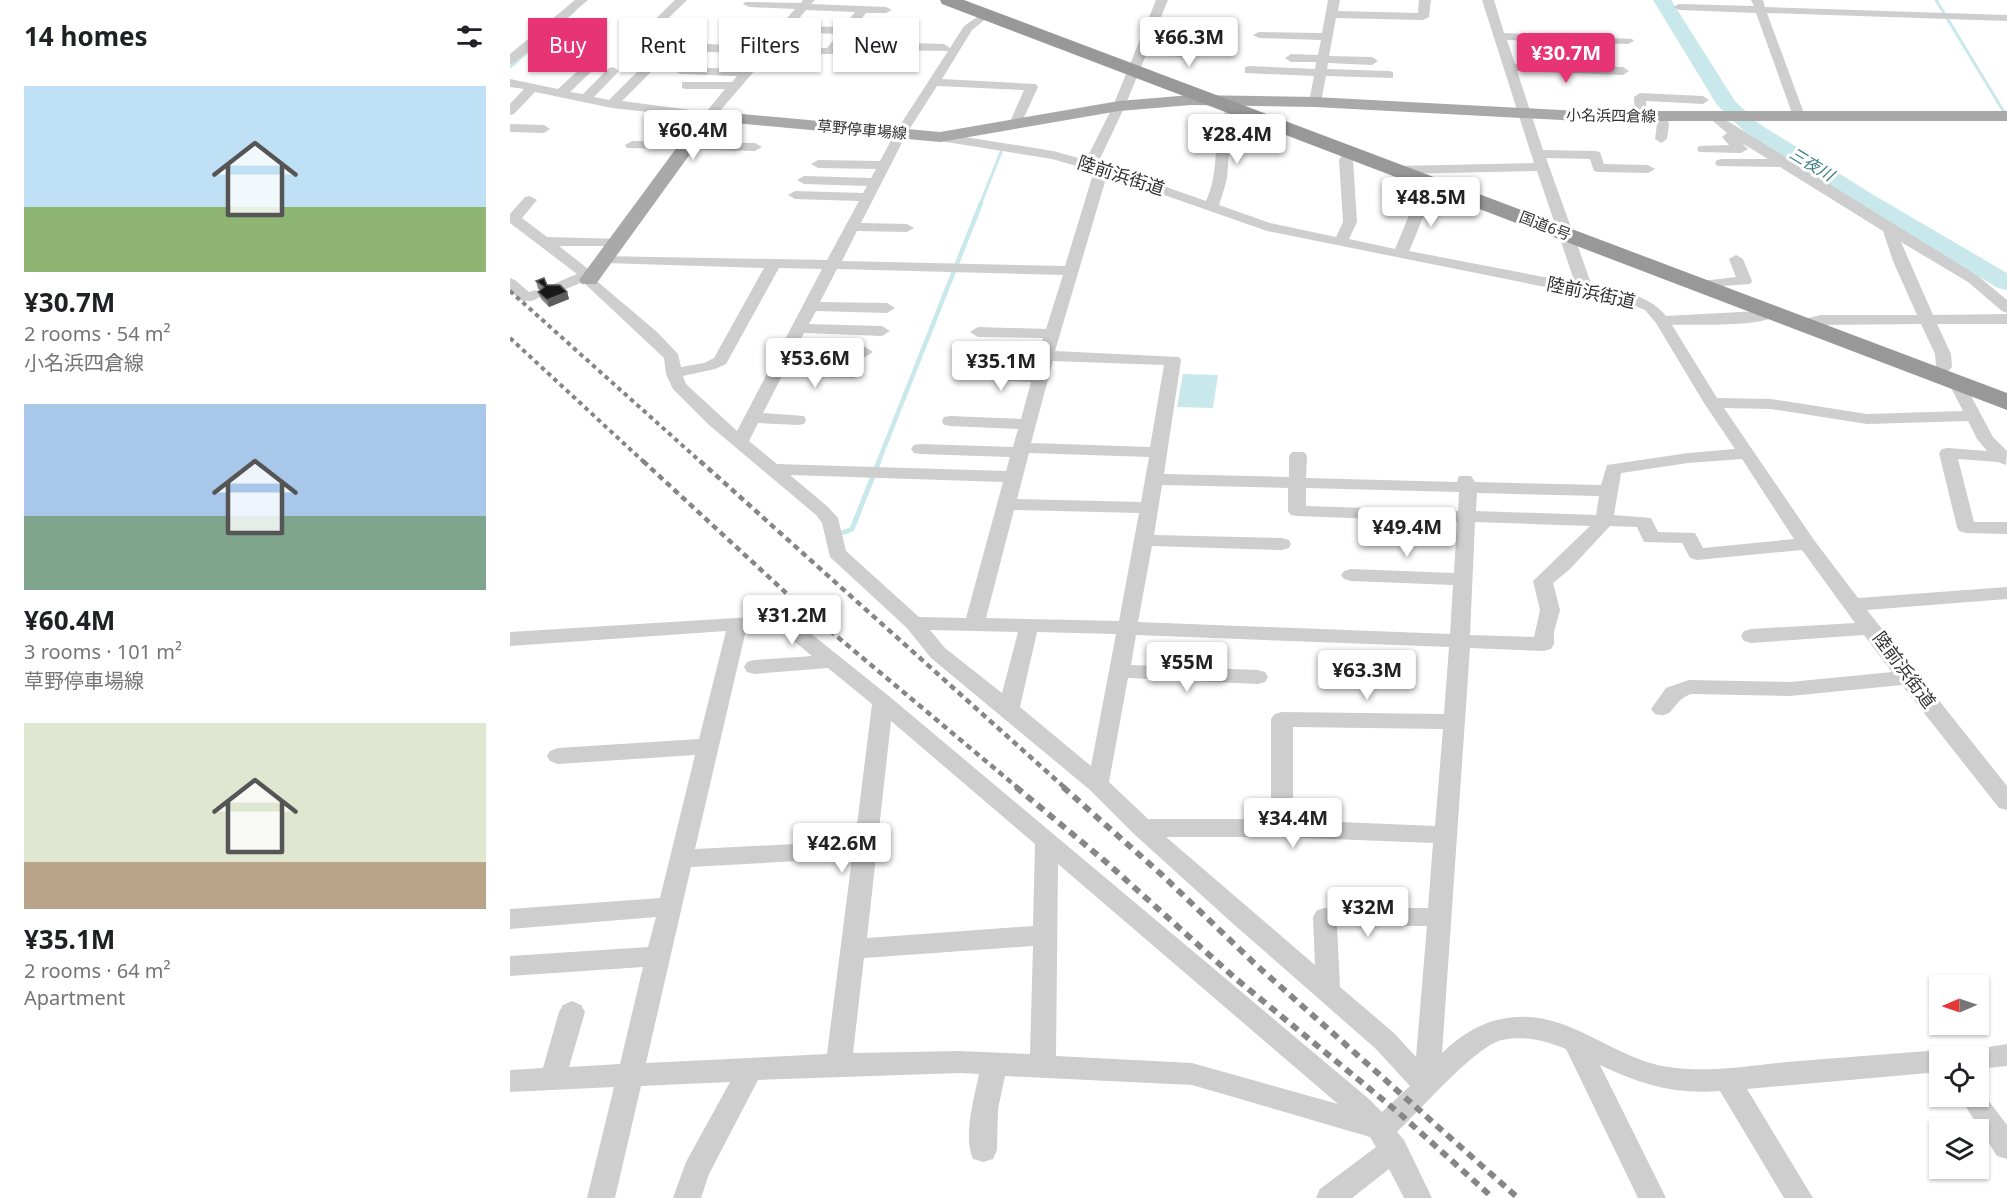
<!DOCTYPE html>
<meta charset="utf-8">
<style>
body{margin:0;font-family:"Noto Sans","Noto Sans JP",sans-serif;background:#f2f2f2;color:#202124;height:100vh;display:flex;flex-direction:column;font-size:22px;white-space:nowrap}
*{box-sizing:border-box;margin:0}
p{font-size:20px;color:#757577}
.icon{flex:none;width:33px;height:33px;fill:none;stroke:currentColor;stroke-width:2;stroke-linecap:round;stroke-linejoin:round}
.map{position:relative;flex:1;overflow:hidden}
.details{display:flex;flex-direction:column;background:#fff;width:510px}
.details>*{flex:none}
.top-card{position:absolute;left:18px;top:18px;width:570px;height:54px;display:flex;gap:12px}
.needle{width:39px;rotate:268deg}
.controls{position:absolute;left:1419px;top:975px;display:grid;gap:12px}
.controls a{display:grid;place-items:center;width:60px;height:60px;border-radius:0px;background:#fff;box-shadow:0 2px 4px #0004;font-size:30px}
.price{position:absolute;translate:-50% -51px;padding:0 14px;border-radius:6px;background:#fff;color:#222;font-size:20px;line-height:39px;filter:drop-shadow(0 2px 3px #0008)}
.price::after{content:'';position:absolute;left:50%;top:36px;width:18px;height:14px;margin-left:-9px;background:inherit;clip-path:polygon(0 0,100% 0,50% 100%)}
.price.selected{background:#e73475;color:#fff}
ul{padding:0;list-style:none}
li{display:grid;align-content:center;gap:12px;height:318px;padding:0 24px}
li span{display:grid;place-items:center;height:186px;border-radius:0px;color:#555}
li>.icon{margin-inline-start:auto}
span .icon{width:108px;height:108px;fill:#fffc;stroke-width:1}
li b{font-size:26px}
h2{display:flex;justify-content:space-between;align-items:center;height:72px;padding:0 24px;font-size:26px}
.tag{padding:0 21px;border-radius:0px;background:#fff;box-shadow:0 2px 4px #0004;font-size:21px;line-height:54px}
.tag.selected{background:#e73475;color:#fff}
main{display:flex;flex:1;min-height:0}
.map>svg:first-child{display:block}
</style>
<main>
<section class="details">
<h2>14 homes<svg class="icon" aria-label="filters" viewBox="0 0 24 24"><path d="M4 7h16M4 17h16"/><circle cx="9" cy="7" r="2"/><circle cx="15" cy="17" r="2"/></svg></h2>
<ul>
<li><span style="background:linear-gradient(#bfe0f5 65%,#8fb573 0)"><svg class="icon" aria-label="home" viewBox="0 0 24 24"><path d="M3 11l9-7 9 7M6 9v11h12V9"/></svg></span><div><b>¥30.7M</b><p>2 rooms · 54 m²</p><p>小名浜四倉線</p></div></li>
<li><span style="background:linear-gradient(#a9c7e8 60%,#7fa58c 0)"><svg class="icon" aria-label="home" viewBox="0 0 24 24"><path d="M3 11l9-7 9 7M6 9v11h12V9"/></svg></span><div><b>¥60.4M</b><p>3 rooms · 101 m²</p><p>草野停車場線</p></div></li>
<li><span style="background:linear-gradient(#dfe7d0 75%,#b9a48a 0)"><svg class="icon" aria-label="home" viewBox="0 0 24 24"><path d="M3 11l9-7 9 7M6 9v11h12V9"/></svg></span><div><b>¥35.1M</b><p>2 rooms · 64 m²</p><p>Apartment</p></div></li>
</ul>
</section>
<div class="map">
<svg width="1497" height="1198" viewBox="0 0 1497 1198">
<rect width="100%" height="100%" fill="#fff"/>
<path fill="#c9e8eb" d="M673,374L708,375L703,408L667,407Z"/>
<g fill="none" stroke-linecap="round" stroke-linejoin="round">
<path stroke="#c9e8eb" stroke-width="3" d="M1426,0L1497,117
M0,67L64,11
M470,205L491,152"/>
<path stroke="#c9e8eb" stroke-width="4.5" d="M368,463L471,203"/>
<path stroke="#c9e8eb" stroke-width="5" d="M332,533L342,529L369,461"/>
<path fill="#c9e8eb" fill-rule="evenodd" d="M1143,0H1161L1225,101L1248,123L1367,197L1497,273V290L1488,288L1351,207L1234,131L1207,105Z"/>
<path fill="#cecece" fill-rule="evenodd" d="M65,0H78L4,63L0,64V54Z
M165,0H177L130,46H122V42Z
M293,0H305L301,4L376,7L382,10L376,13H356L324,54H259L203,119L102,108L25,92L4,114L0,115V104L14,89L0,87V79L48,89L74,65H82V71L60,92L73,94L99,68L103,67L109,71L84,97L99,100L135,64L139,63L145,67L143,70L112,101L196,112L215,89H176L172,88V82H222L227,76L170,74L164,70L166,67L233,69L247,53L195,52L189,48L195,44L253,46L265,32L230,30L226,29V25H271L285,9L239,7L233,4L235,2L291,3ZM296,10L345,12L333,27L283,26ZM277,32L328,34L317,48L265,47Z
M646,0H658L638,48L673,50L683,22H709L715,25L709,28H692L682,57L636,55L615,106L588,163L696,201C699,194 702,186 703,178C708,154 704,125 720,104H728L730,107C717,126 720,155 717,178C715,187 712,196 709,205L760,223L826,237L833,222L829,160L836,149L841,148L848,152L843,160L847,222L839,239L885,249C892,234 910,182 923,179L930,183C917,200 909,231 899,251L1065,283L1027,171L888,174L881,170L888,166L1024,163L972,0H984L994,33L1122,39L1124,41L1118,44L997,40L1005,64L1113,67L1119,71L1113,75L1007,71L1033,150L1085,151L1090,152L1094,164L1138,165L1145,169L1138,173L1089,172L1084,171L1080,159L1036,158L1081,283L1079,286C1109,292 1136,292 1156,316L1267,310L1270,313C1257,328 1184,324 1162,325L1207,398L1261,399L1357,414L1453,411L1438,382L1446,377L1452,379L1483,437L1497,451L1496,465L1488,462L1448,459L1464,522H1497V534L1456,533L1449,531L1447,527L1429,453L1432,449L1438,448L1477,451L1467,439L1458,421L1357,424L1261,409L1214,408L1304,540L1348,598L1497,587V599L1357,610L1497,786V810L1489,808L1392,685L1280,696L1181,694C1161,701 1165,720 1145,714L1141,709L1156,688L1179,680L1280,682L1382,672L1354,635L1241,643L1234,641L1231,636L1234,631L1241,629L1345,623L1292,550L1187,560L1180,558L1172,543L1134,542L1127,527L1100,526L1060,569L1043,583L1050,610L1044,632V644L1041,649L1034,651L960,648L932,1053C954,1032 978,1018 1008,1017C1063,1014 1106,1060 1158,1067C1198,1073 1237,1066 1276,1062C1327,1058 1379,1054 1430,1050L1439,1053L1441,1058H1430V1072L1237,1089L1303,1198H1274L1210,1091C1166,1095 1129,1084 1090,1065L1156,1198H1128L1056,1049C1036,1041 1014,1035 992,1040C965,1046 910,1111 887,1132L894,1140L922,1198H894L879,1169L842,1198H806L810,1189L866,1147L860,1137L682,1085L495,1076L488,1109L487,1150L483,1159L473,1162L463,1159C453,1137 464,1098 469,1074L450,1073L248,1080L199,1174L191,1198H163L176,1162L220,1082L131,1086L105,1198H77L104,1087L0,1092V1070L33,1068L49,1012L53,1005L62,1001L71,1005L75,1012L59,1067L110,1064L133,967L0,976V956L138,947L146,917L0,929V909L150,898L185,755L48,764L40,761L37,756L40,751L48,748L189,739L216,631L0,646V632L272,615L279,616L380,697L859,1099L872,1112L900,1086L866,1049L720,921L624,834L580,790L421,658L397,628L320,557L312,523L306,515L199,425L163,389L156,374L154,358L73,282L51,291H41L38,288L41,285L67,274L0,223V214L15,197L20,196L27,200L12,218L37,237L113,239L115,242L108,246H49L77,268L88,282L147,332L168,354L171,367L194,363L204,358L254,268L95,263L88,259L90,256L317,260L349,201L285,199L278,195L285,191L353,193L357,186L294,184L287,180L294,176L361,178L366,169L308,168L301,164L308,160L370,161L385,133L438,51L370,50L364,46L370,42L434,44L440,48L454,26L476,11L482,14L462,30L432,79L526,84L528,87L511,124L505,128L499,124L514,90L427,86L397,133L351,223L397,224L404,228L397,232L347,231L332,261L555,266L584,171L542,159L430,141L424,137L430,133L543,151L576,160L603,106ZM597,175L757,231L1120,304L1135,310L1146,323L1194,403L1225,449L1178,453L1097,465L1091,485L965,482L961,476H949L947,482L796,478L797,456L794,452H782L779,456V477L654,474L671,360L669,357L545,351ZM269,268L312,269L227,431L176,384L173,376L205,369L216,364ZM327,269L553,275L536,329L468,327L460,332L468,337L533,338L524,372L454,369L446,374L454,379L521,382L511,419L440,416L434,417L432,421L434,425L440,426L508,429L503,447L410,444L404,445L401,449L404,453L410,454L500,457L496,471L267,464L239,441L248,423L288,425L294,424L296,420L294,416L253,413L272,376L343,378L351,373L343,368L277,366L284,354L355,357L363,352L355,347L288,345L294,333L372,336L380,331L372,326L299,324L306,311L377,313L385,308L377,303L310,302ZM543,361L654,365L640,447L521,443ZM519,453L639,457L631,502L507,499ZM1232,459L1284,539L1193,548L1185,533L1148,532L1141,518L1104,515L1111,473L1178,463ZM280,475L493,482L456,618L409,617L336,551L328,518L318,507ZM652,485L778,488V511L781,515L787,516L947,522L944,573L841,569L834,571L831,575L834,579L841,581L943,585L940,634L628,622L642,546L772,550L779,548L781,544L779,540L772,538L644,535ZM796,488L949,492L948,511L796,506ZM967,493L1089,496L1086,515L966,511ZM504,510L629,513L609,621L476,618ZM965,522L1080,526L1023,581L1030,610L1024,637L960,635ZM268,628L302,656L244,660L237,662L234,667L237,672L244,674L318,668L362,704L345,841L185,849L236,630ZM420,630L508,632L492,693L435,648ZM527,632L606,634L581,766L510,707ZM626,635L939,647L934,714L772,712L765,714L761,719V819H638L599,782L618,678L748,684L755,682L758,677L755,672L748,670L621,665ZM381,721L525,844L523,926L357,938ZM783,727L933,729L925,826L783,820ZM656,837H772L923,843L918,908H815L807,910L803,917L805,965ZM342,858L317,1054L136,1063L181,867ZM548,864L828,1104L682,1063L546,1056ZM827,926H917L906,1057L884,1033L830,987ZM523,946L520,1054L450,1051L343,1053L354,958Z
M818,0H830L828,11L908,13L909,0H921L919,17L913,20L826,18L819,56L862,57L868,61L862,65L818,63L817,69L879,71L883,72V78L816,76L811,102L805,106L799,102L804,76L735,73V67L739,66L805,69L806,62H781L775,58L781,54L808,55L811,40L749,38L743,35L749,32L812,33Z
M1241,0H1253L1255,7L1497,15V21L1257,13L1295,116L1289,120L1283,116L1246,13L1169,10L1163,7L1169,4L1244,6Z
M1130,93L1193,96L1199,100L1193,104L1136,101L1137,116L1131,120L1125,116L1124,97Z
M1150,112L1154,113L1159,124L1157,139L1151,143L1145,139L1147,124L1144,116Z
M1203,112L1468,276L1497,300V313L1492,311L1458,282L1391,242L1423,315L1497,314V324H1427L1441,354L1442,367L1431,378L1425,380L1417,375L1426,366L1425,354L1411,324L1311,325L1292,329L1286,327L1284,324L1286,321L1311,315H1407L1383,261L1373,231L1270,167L1207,166L1205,163L1207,160L1212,159H1258L1232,143L1238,149L1231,153L1189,152L1187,149L1189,146L1219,145L1212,137L1217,133L1197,116Z
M0,124L34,125L40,129L34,133L0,132Z
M122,141L245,143L252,147L245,151L117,148L115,145Z
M1226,255L1233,259L1242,281L1240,284L1184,288L1181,285L1184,282L1226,277L1219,259Z
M0,278L5,280L19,292L26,290L34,295L22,301H12L0,291Z
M1497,1044V1066L1468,1069V1058H1455L1459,1050Z
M1468,1087L1497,1125V1159L1487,1156L1449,1096H1468Z"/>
<path fill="#a9a9a9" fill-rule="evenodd" d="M681,95L805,97L1070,111H1497V121H1070L805,107L681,105L609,111L430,142L204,121L86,284H72L69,280L193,112L199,111L430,132L609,101Z"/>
<path fill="#989898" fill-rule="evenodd" d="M430,0H454L1497,393V410L432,4Z"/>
<path stroke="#868686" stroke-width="4" stroke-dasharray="4.5 4" stroke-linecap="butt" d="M0,291L192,463
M0,338L135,463"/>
<path stroke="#868686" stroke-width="4.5" stroke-dasharray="6 4.5" stroke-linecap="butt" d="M133,461L287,603L508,788
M190,461L555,788"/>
<path stroke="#868686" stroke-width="6" stroke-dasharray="8 6" stroke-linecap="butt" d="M506,787L596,862L725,978L889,1113L983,1198
M553,787L651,874L744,963L1008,1198"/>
</g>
<path fill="#8c8c8c" d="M26,281L57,292L59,299L39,307L31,299L28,292L30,290L28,289Z"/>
<path fill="#5d5d5d" d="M57,292L59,299L39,307L37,300Z"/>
<path fill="#181818" stroke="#5d5d5d" stroke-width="1.5" d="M34,278L37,285H50L57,292L37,300L28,292L34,287L26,281Z"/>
<g text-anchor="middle" stroke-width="6" stroke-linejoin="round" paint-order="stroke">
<g font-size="15" fill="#313131" stroke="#fff">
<text transform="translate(1101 116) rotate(1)" y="5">小名浜四倉線</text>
<text transform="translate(352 130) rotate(5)" y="5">草野停車場線</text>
<text transform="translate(1035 226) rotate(21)" y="5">国道6号</text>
</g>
<g font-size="16" font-style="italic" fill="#367a81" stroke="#fff">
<text transform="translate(1302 164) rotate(31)" y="6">三夜川</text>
</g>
<g font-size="18" fill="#313131" stroke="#fff">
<text transform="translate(611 176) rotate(18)" y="6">陸前浜街道</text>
<text transform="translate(1081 293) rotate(12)" y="6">陸前浜街道</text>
<text transform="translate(1394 670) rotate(53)" y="6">陸前浜街道</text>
</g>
</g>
</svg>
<div class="controls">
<a><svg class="needle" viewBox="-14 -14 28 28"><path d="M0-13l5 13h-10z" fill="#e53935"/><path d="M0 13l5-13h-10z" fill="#757577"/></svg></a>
<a><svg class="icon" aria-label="locate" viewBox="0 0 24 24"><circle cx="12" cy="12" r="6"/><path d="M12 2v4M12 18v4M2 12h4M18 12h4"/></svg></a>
<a><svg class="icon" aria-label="layers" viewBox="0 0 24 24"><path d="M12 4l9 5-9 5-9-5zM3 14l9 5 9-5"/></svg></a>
</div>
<b class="price" style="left:679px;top:68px">¥66.3M</b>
<b class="price selected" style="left:1056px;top:84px">¥30.7M</b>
<b class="price" style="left:183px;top:161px">¥60.4M</b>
<b class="price" style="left:727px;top:165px">¥28.4M</b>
<b class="price" style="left:921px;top:228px">¥48.5M</b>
<b class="price" style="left:305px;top:389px">¥53.6M</b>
<b class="price" style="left:491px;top:392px">¥35.1M</b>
<b class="price" style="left:897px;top:558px">¥49.4M</b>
<b class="price" style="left:282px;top:646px">¥31.2M</b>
<b class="price" style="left:677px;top:693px">¥55M</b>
<b class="price" style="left:857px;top:701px">¥63.3M</b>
<b class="price" style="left:783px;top:849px">¥34.4M</b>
<b class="price" style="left:332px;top:874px">¥42.6M</b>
<b class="price" style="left:858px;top:938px">¥32M</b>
<div class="top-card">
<a class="tag selected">Buy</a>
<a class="tag">Rent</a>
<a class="tag">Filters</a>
<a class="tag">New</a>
</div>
</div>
</main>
